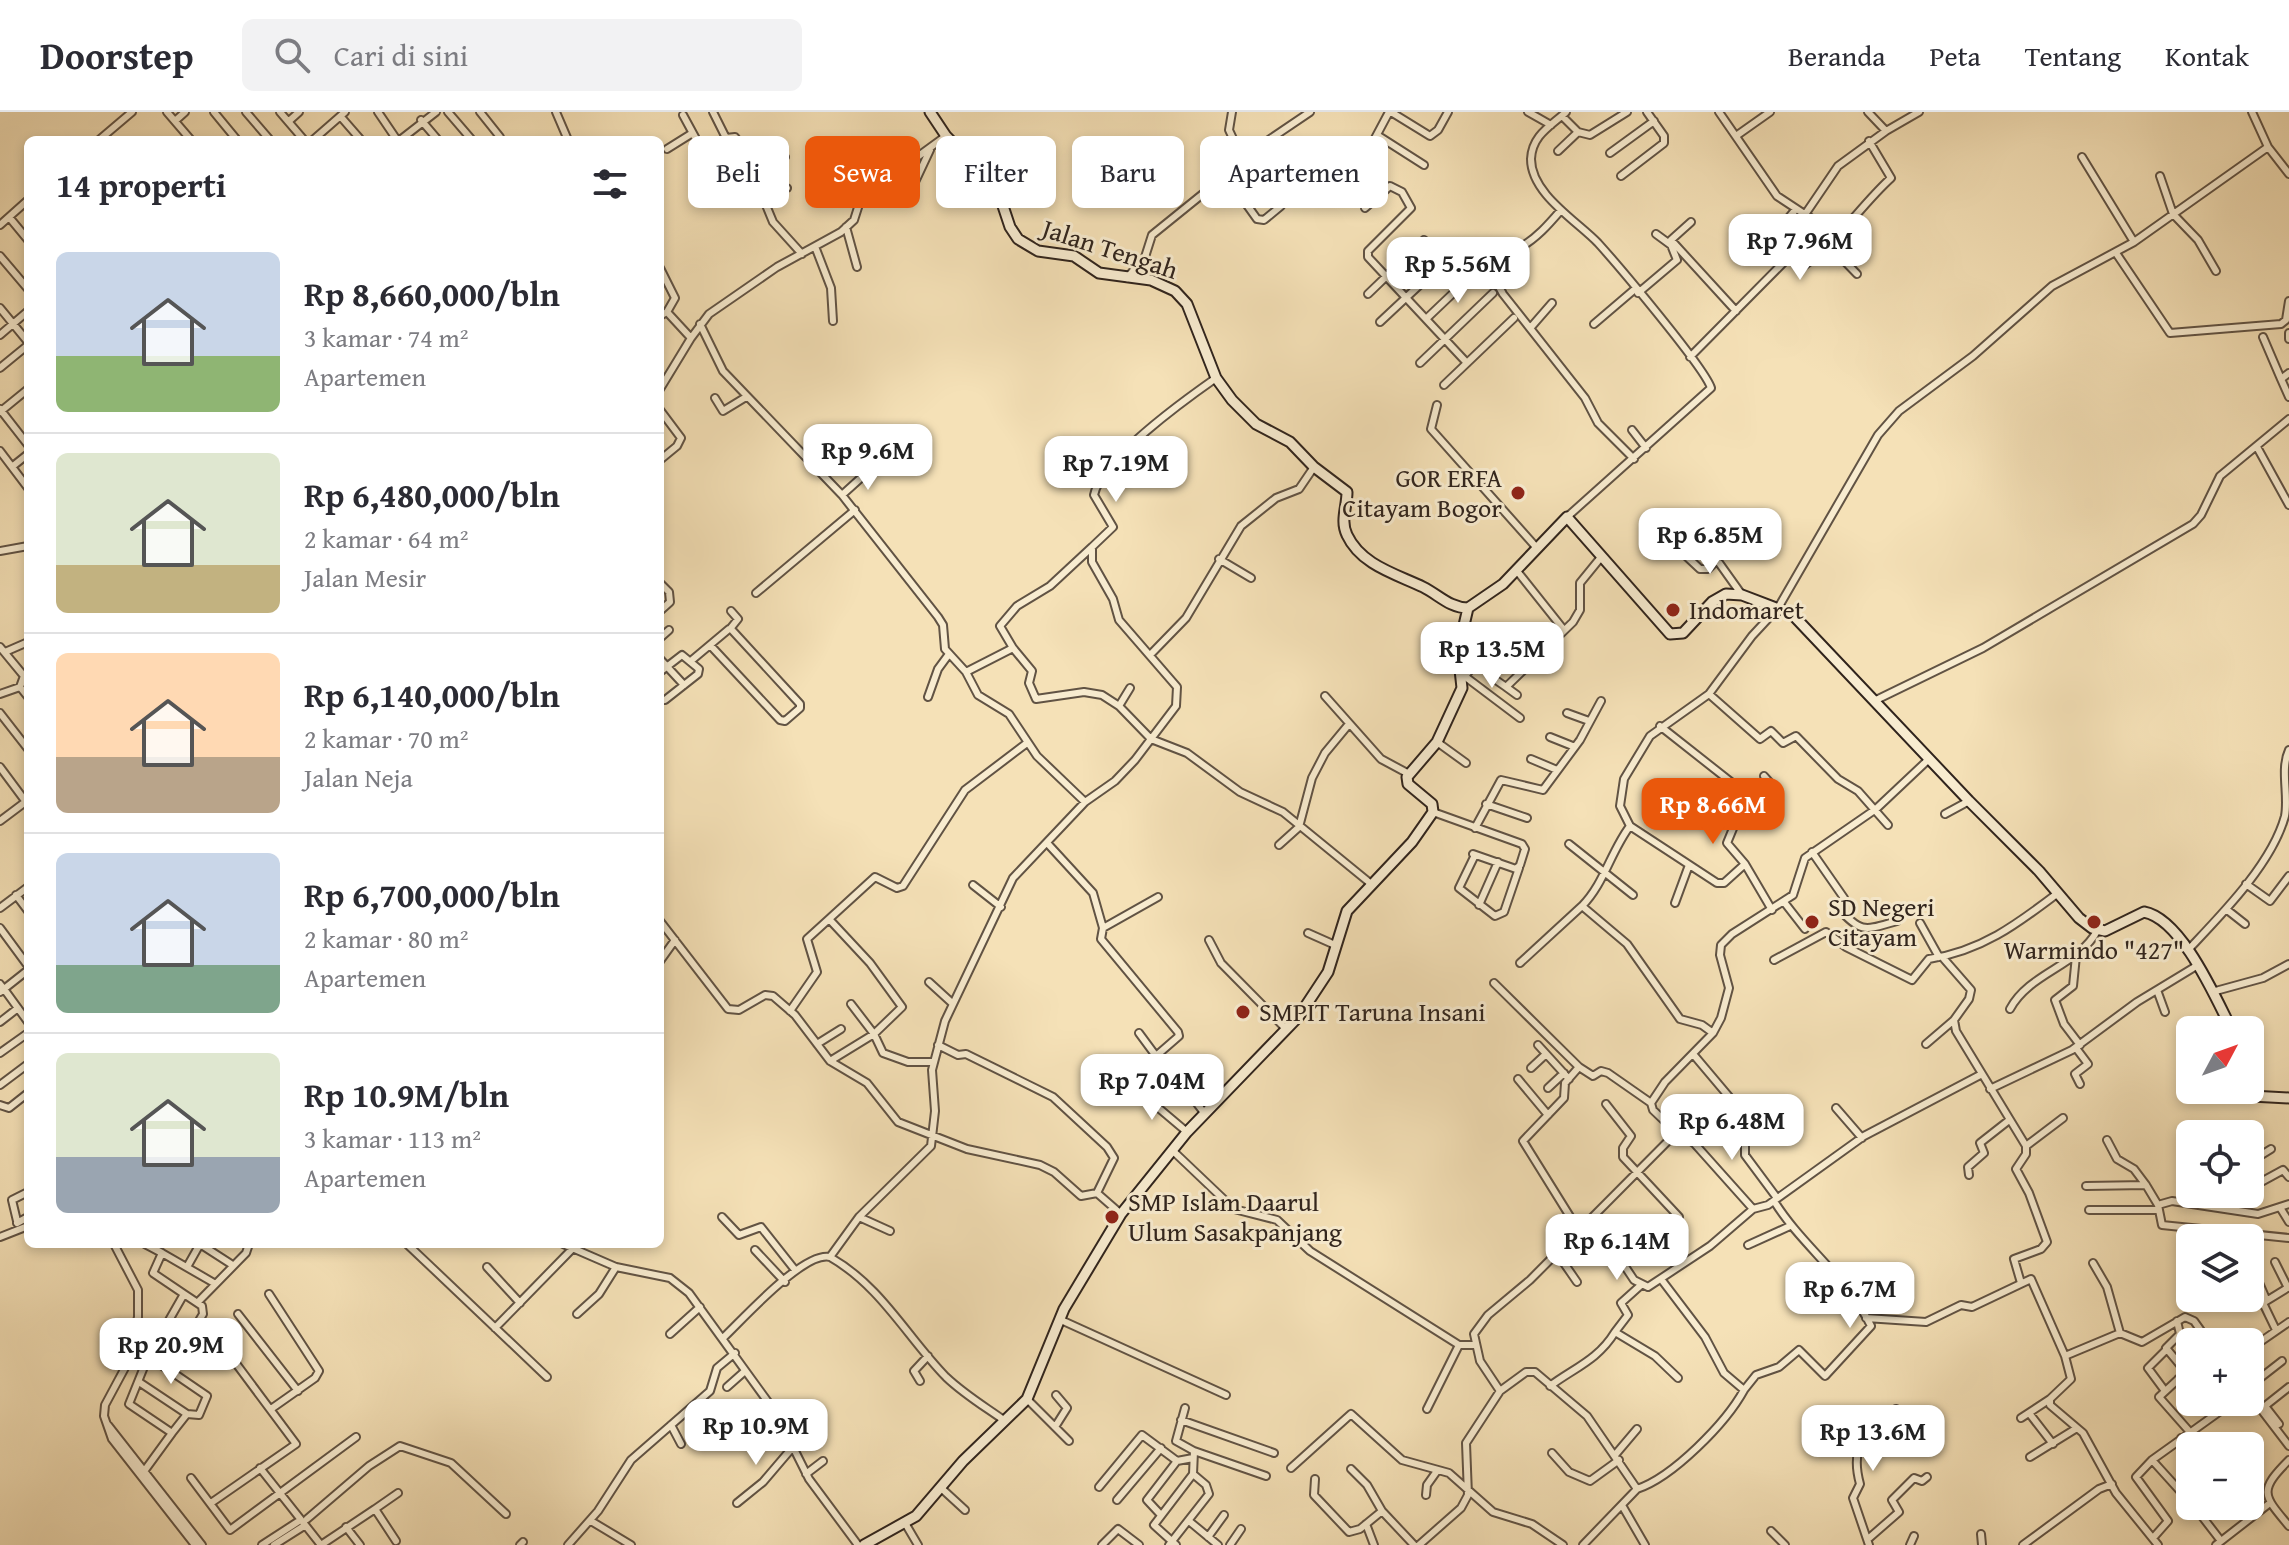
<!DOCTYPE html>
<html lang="id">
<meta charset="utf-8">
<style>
body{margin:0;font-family:"Gentium Book Plus",serif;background:#f2f2f3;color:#2b2b33;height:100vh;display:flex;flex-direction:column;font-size:30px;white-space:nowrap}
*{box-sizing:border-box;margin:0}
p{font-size:26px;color:#7c7c81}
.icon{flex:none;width:44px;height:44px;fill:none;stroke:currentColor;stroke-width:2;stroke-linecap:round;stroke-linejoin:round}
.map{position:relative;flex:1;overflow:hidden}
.panel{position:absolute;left:24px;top:24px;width:640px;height:1112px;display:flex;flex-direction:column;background:#fff;border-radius:12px;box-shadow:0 4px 12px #0003}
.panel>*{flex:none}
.guide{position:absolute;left:688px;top:24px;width:760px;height:72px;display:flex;gap:16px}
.needle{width:52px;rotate:49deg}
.fabs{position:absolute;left:2176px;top:904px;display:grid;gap:16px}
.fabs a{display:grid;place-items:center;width:88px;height:88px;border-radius:12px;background:#fff;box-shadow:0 4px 12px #0003;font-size:40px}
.price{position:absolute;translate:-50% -68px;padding:0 18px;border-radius:16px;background:#fff;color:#222;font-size:26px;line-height:52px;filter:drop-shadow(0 2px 4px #0008)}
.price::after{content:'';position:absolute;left:50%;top:48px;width:24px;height:18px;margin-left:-12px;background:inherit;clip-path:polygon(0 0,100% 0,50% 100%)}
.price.on{background:#ea580c;color:#fff}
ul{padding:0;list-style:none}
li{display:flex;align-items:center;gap:24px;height:200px;padding:0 32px}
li+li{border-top:2px solid #e1e1e2}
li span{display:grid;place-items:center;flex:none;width:224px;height:160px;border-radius:12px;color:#555}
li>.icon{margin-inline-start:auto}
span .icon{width:96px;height:96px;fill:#fffc;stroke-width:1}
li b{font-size:34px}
h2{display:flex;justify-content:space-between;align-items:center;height:96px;padding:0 32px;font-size:34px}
.pill{padding:0 28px;border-radius:12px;background:#fff;box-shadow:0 4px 12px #0003;font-size:28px;line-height:72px}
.pill.on{background:#ea580c;color:#fff}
header{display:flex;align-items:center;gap:48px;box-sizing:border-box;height:112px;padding:0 40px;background:#fff;border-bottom:2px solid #e1e1e2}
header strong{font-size:38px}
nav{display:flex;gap:44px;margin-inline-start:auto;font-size:28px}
.search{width:560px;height:72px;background:#f2f2f3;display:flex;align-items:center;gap:20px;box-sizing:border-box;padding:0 28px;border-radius:12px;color:#7c7c81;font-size:30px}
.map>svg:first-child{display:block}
</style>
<header>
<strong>Doorstep</strong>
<div class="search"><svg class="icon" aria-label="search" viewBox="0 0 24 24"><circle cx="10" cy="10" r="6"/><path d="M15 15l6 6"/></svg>Cari di sini</div>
<nav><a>Beranda</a><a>Peta</a><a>Tentang</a><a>Kontak</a></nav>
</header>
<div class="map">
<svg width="2289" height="1433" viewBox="0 0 2289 1433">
<rect width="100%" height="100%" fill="#f5e1b7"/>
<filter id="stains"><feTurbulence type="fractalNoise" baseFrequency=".0025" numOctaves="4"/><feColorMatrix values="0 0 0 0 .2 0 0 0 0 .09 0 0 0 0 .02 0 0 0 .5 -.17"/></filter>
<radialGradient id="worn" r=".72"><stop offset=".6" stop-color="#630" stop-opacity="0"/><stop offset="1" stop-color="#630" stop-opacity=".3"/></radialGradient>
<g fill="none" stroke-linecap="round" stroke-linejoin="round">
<defs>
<path id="street" d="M167,0L191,28
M214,0L237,28
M246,0L270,28
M280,0L304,28
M378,0L397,28
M448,0L472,28
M480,0L500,25L496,28
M556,0L568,28
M713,0L726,26L735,25L741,33L773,110L802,142
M1391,0L1430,24L1438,18L1448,0
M1528,0L1551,13
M1566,0C1551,14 1532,23 1531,47C1531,82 1577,109 1598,131C1617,152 1705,256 1711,276L1567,405
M1719,0L1777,84L1818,111V119L1789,145
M1868,0L1886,19L1919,0
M2252,0L2268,35L2289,62
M683,3L702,38L726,26
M1562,4L1578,20L1590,23L1627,0
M341,5L361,28
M421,8L438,28
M175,9L185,0
M289,9L299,0
M1377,23L1424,53
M1736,24L1770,0
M99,28L132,0
M313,28L345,0
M400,28L436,0
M1373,30L1389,0
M667,37L691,22
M1558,39L1578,20
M1610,41L1654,9
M2082,45L2134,130
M1242,46L1310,0
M753,57L785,45
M1621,64L1664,31V24L1647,0
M2160,64L2173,102L2198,128L2216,159
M1227,65L1257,107L1264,108L1281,94L1253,56
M915,70L930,38
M763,86L787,76
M1365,96L1390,74L1402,80L1411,96L1368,139V145L1467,251L1514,206
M1806,101L1838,54L1886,19
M9,105L28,128
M1691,110L1671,128L1736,199
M0,113L28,88
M846,115L857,155
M1829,133L1857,162
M816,137L831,176L833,209
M2116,141L2170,221L2281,212L2286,208L2289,189
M0,144L28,177
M1755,146L1796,97
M1486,151L1503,182L1585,286L1598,311L1634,347
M660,156L675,186L667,200
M1127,166L1145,145L1152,123L1241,51L1242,46L1229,18L1232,0
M1638,181L1677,148L1671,133L1656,122
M1368,182L1424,128
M0,196L28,230
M660,204L667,200L691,226L709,202L777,155L841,120L854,108L861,86L946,24
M1426,207L1490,146C1502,138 1508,141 1519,136C1536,127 1549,112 1561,98
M1380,210L1443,151
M700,212L723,259L842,383L938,505L943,513L945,537L966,560L978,583L1009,602L1037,644L1085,690
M1594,212L1635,177
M1532,214L1552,191
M2289,221V227
M0,223L28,199
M2263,225L2281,267
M1690,245L1789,145L1802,155C1837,132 1860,94 1891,66L1869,29
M1420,251L1493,181
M0,256L28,233
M2289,261L2281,267L2289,285
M1444,273L1467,251
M660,277L691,226
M715,286L723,299L746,285
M1437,293L1431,317L1536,435
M0,297L28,333
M660,298L681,326L677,334L660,348
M0,300L28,277
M1632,318L1646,336
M2257,335L2289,393
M0,339L28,376
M13,354L28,342
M842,383L873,355
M1712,426L1723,442L1717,448L1742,483
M1668,427L1700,457H1708L1717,448
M0,439L28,434
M1219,447L1251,466
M1517,459L1564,518
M660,471L669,480L670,490L660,499
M756,481L855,398
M730,517L738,507L731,499
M660,526L669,518
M0,535L24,564L20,575L0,582
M1013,536L1032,559L1029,571L1036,587L1084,580L1102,583L1119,594L1151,627L1187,641L1240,680L1283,700L1370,771
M5,540L28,530
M1151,542L1186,506L1241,414L1276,386L1299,377L1314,355
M660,547L684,573
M692,548L729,517H731L800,592V596L785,609L780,608L710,533
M660,560L682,543L699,557L698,562L665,588
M966,560L1013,536L1000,514L1017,494L1050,474L1092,435
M1463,563L1520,606
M1465,564L1479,547L1494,556L1493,566L1506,575
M20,575L28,585
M1709,582L1760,627L1771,619L1783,631L1796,624L1838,667L1858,679L1888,713
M1517,583L1506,575L1573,510L1580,498V471L1602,444
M1325,584L1381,647L1409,662
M928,585L938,557L949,542
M1874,589L1983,536L2193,412L2201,403L2220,364L2289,307
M1119,594L1130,576
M0,601L28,637
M1567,601L1589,609
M1660,614L1764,696L1779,681L1764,664
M1550,625L1575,635
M1437,630L1466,651
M1531,647L1557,658
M0,655L26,690
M1486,692L1527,706
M1732,698L1734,714L1727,731L1745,752
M1433,700L1522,732L1525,737L1520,753L1516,757L1473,742
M1945,702L1969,689
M0,709L28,688
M1630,714C1611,739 1604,772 1582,794L1627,832L1680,907L1702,913L1713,921
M1475,716L1501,668L1543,678L1580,628L1601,589
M1048,732L1093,781L1103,816
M1569,732L1633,783
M1279,733L1299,715L1312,666L1325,641L1349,612
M1812,740L1844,786L1839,797C1862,822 1865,818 1897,809
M1475,743L1459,776L1495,804L1504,800L1519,756
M2246,772L2270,789L2289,764
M973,773L1001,795
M16,783L28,799
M1158,785L1103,816L1101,827L1178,920L1179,924L1156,944V949L1171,967L1186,977L1205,1002
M1784,790L1805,817
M1675,791L1689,753
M1479,793L1498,750
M0,796L28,775
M2226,797L2245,812
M1772,798L1745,752L1724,771H1717L1630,714L1620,694L1624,667L1650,624L1709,582L1752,524L1778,496L1878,323L1899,299L1973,244L2052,174L2134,130L2268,35
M660,809L728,897L739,898L765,883L773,884L795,903L830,949L867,971L898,1010L967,1037L1040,1053L1054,1060L1081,1084L1097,1081L1121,1102
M1920,811L1939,845
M0,816L28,854
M1308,821L1335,833
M1209,828L1221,851L1287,918
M2188,838C2221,803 2272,752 2285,704C2289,683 2280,657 2289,638
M2076,844L2073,874L2055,888L2064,912L2080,933
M1944,847L1971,878L1969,887L1954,908L1956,919L2026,1034V1042L2016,1057L2029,1081L2047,1130L2041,1137L2014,1147L2021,1171
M1774,848L1826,820L1846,835L1912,868L1929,847C1981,839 2016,813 2058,781
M660,849L675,828
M1520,851L1582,794
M929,870L952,891
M1494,871L1579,955L1565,971L1564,986L1523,1029L1579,1119
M0,872L4,877L28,858
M2157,878L2165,900
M0,880L4,877L28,910
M2212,880L2263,866L2289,852
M851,892L874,922L883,941L908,950H933
M2010,897C2029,861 2078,854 2097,819
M790,899L817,860L807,827L829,807
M0,910L18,896
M1139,921L1156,944
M817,932L841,917
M1926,932L1954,908
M938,933L958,943L966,942L1053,985L1107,1035L1114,1046L1097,1081
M1538,933L1569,967
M2076,936L2088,952L2075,962L2080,972
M0,941L28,921
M1693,942L1736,993L1745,1019V1043L1777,1086
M830,949L874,922L902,895L870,851L829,807L875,765L897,776L903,774L965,678L1027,631
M1579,955L1593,964L1601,959L1608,961L1651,991
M1531,956L1546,942
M1518,967L1548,1003
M0,973L28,952
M1548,976L1564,961
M1136,977L1187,1020
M1990,977L2072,938L2137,890L2198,853
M1606,992L1631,1024L1623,1036V1045L1679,1105
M0,993L9,996L28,981
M1836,996L1862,1026
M1675,1019L1694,1031L1753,1097L1768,1093L1864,1024L1982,962
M2107,1028L2117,1047L2134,1057L2146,1073L2158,1093L2162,1113L2289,1126
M2026,1034L2063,1006
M1172,1038L1234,1097L1277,1108L1310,1139L1459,1233H1474
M2250,1050L2271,1037
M1969,1063L1968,1055L1984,1041L1980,1031L2008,1009
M2086,1074L2146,1073
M2250,1076L2283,1058L2289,1065
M2158,1093L2172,1089L2258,1102L2289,1092
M2281,1097L2289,1110
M2089,1098H2159
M722,1105L739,1123L761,1115L795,1158
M859,1105L890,1119
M1594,1105L1621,1133L1618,1144L1634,1168L1648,1175L1710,1134L1753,1097
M17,1109L12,1088L28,1080
M17,1111L28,1105
M0,1125L28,1114
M114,1132L138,1178V1205L127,1252L105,1293L104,1304L112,1327L195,1433
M407,1132L547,1265
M563,1132L616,1155L670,1166L689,1181L776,1301L809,1367L858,1433
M1748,1133L1790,1114
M755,1138L785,1170
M162,1141L214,1171
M1557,1141L1577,1170
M830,1145L859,1105L931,1034L935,999L932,958L945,909L1013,766L1085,690L1115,669L1135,648L1176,594L1177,575L1119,508L1113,487L1092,450V435L1113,415L1094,383C1101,348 1186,287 1216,266
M2250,1150L2266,1187
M2275,1150L2288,1176
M2093,1151L2107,1175L2120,1221
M187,1155L200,1132L231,1152
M487,1155L520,1191
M2250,1180L2264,1194
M269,1182L319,1259L315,1266L271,1297
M198,1190L246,1141L249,1132
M238,1202L298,1279
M577,1202L599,1182L616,1155
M1866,1206L1926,1210L1961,1193L1972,1195L2031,1167L2065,1244L2120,1221L2142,1230L2185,1205L2194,1209L2209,1230
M1061,1208L1226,1283
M2177,1209L2180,1222L2166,1236L2186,1260L2159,1285L2189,1319
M495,1216L577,1132
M2276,1218L2263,1191L2289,1175
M1615,1220L1628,1203L1621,1191L1641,1173
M670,1222L700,1195
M724,1225C744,1206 804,1139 830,1145C881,1174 907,1225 946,1265C965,1283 984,1294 1005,1309
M2250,1237L2289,1210
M2065,1244L2071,1267L2050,1287V1293L2083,1321L2116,1381L2158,1433
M148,1245L169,1258L203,1202L202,1194L184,1182
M169,1258L207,1284L199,1303L187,1302L172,1321
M2178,1267L2190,1279
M920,1269L914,1259L928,1244
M139,1270L187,1302
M1550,1274C1574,1256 1598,1248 1615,1220L1655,1244L1678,1266
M2250,1274L2282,1249
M727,1275L745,1259
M1744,1278L1756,1263L1779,1255L1799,1238L1825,1264L1871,1214C1847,1165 1802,1134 1774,1089
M1500,1279L1526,1260H1535L1587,1304L1637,1377L1583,1433
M2165,1279L2148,1256L2166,1238
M2250,1283L2289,1334
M1027,1287L1069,1329
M1427,1297L1459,1233
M2029,1301L2053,1332
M2021,1306L2050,1287
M1181,1308L1274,1341
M2279,1312L2265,1294L2289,1275
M108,1313L202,1433
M671,1313L681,1332
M1055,1315L1067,1296L1056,1283
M2181,1326L2190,1337
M1194,1339L1266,1364
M1552,1341L1569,1360L1590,1369L1619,1348
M1615,1343L1637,1317
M2030,1345L2077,1316
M2152,1348L2190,1390
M2289,1348C2258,1379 2263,1383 2289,1414
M260,1356L321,1433L375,1397L396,1429
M1291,1356L1351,1302L1402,1348L1449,1361L1493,1400L1532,1412L1563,1433
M1351,1357L1367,1373L1382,1399L1414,1433
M145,1358L172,1321L129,1292L148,1245L184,1182L153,1161L162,1141L145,1132
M806,1362L823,1349
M191,1366L230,1418L356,1325
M1315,1367L1314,1383L1349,1420L1360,1417L1382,1399
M940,1375L965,1398
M1099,1375L1142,1323L1177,1349L1193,1346
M1637,1377C1673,1365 1726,1311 1744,1278L1724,1261L1705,1225L1661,1167
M1426,1383L1427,1373L1437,1359
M1117,1388L1161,1336
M211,1391L296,1332L217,1226
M737,1391L763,1370L792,1336
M2194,1394L2221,1429
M1623,1395L1645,1433
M375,1397L398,1381
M1160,1402L1147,1388L1177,1349
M307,1407L369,1354L400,1334L451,1351L506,1402
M591,1409L631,1433
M1189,1409L1218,1433
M905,1411L918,1433
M1366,1412L1374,1433
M346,1415L360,1433
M1771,1419L1785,1433
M1981,1422L1982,1433
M1208,1425L1224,1403
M2153,1426L2168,1409L2136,1365L2152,1348L2233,1290
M1868,1427L1899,1400L1892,1388L1914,1366L1922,1369L1927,1365
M262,1433L299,1409
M274,1433L304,1414
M520,1433L523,1430
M568,1433L598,1399L631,1348L710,1279L717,1256L735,1241
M1102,1433L1118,1417L1139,1433
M1169,1433L1209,1382L1206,1373L1193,1362L1194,1339L1176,1329L1185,1296
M1176,1433L1154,1413L1193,1362
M1230,1433L1241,1417
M1419,1433L1461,1396L1468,1383L1466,1331L1500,1279L1480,1249L1474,1222L1488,1203L1530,1168L1674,1023L1675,1019L1653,998L1651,991L1665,970L1713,921L1721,906L1729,876L1720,843L1721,833L1732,822L1793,783L1805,746L1876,697L1929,647
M1869,1433L1853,1386L1860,1372C1849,1332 1866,1321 1896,1297
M1910,1433L1914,1424
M2023,1433L2099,1377L2112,1372
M2216,1433L2270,1391"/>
<path id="secondary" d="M930,0L946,24L997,76L1010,115L1018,127L1038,139L1074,144L1099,161L1151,168L1175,179L1187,192L1216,266L1232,288L1256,312L1290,330L1314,355L1347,380C1347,395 1340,409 1347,423C1361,453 1396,462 1423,475C1439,483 1450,496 1468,496
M2245,978L2251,984L2289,986
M864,1433L916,1404L963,1349L1027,1287L1064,1197L1121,1102L1187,1020L1299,904L1328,860L1347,799L1412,730L1433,700L1432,692L1408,672L1407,665L1437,630L1462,576L1458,539L1468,496L1503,472L1567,405L1670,522L1683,521L1712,490L1726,482L1742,483L1792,502L1969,689L2039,759L2079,806L2092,816L2105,819L2144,800C2182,807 2216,887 2232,918"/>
</defs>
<use href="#street" stroke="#615344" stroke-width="10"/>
<use href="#secondary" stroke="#30241d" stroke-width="13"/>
<use href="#street" stroke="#f8ecd0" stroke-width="6"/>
<use href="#secondary" stroke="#f8ecd0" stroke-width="9"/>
</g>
<g fill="#8f2418" stroke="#f8ecd0" stroke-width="3">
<circle cx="1518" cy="381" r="8"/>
<circle cx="1673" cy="498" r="8"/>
<circle cx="1812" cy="810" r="8"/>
<circle cx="2094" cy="810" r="8"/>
<circle cx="1243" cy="900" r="8"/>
<circle cx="1112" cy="1105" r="8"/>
</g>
<g text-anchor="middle" stroke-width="6" stroke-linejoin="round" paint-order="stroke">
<g font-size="26" fill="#30241d" stroke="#f8ecd0">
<text transform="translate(1110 137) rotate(18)" y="9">Jalan Tengah</text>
</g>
<g font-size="26" fill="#30241d" stroke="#f8ecd0" text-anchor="start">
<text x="1502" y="375" text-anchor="end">GOR ERFA<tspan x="1502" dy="30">Citayam Bogor</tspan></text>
<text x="1689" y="507">Indomaret</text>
<text x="1828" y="804">SD Negeri<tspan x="1828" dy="30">Citayam</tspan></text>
<text x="2094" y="847" text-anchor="middle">Warmindo "427"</text>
<text x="1259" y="909">SMPIT Taruna Insani</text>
<text x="1128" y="1099">SMP Islam Daarul<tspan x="1128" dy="30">Ulum Sasakpanjang</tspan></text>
</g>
</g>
<rect width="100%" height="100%" filter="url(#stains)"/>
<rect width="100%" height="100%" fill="url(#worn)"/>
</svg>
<div class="fabs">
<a><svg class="needle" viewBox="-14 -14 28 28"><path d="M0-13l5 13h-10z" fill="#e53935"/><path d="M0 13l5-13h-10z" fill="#7c7c81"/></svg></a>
<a><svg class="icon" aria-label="locate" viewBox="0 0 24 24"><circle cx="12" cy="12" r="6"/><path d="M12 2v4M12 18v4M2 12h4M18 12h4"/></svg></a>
<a><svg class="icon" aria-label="layers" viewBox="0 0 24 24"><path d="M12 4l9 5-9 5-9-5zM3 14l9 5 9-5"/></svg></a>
<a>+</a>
<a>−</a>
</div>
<b class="price" style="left:1800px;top:170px">Rp 7.96M</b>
<b class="price" style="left:1458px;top:193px">Rp 5.56M</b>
<b class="price" style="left:868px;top:380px">Rp 9.6M</b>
<b class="price" style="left:1116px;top:392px">Rp 7.19M</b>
<b class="price" style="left:1710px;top:464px">Rp 6.85M</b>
<b class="price" style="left:1492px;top:578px">Rp 13.5M</b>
<b class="price on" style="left:1713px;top:734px">Rp 8.66M</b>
<b class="price" style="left:1152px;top:1010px">Rp 7.04M</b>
<b class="price" style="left:1732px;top:1050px">Rp 6.48M</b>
<b class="price" style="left:1617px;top:1170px">Rp 6.14M</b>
<b class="price" style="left:1850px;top:1218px">Rp 6.7M</b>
<b class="price" style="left:171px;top:1274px">Rp 20.9M</b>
<b class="price" style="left:756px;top:1355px">Rp 10.9M</b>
<b class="price" style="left:1873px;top:1361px">Rp 13.6M</b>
<div class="guide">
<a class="pill">Beli</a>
<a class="pill on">Sewa</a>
<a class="pill">Filter</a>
<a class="pill">Baru</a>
<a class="pill">Apartemen</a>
</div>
<section class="panel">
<h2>14 properti<svg class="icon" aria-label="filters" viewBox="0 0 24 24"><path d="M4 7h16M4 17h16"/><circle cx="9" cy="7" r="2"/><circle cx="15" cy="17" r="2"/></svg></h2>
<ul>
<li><span style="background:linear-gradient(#c9d6e8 65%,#8fb573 0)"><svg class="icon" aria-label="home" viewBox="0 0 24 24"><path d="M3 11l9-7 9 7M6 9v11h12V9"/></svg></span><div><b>Rp 8,660,000/bln</b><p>3 kamar · 74 m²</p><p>Apartemen</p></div></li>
<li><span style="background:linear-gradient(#dfe7d0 70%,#c2b280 0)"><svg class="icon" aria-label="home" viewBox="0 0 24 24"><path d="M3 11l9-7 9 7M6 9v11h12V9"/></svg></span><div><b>Rp 6,480,000/bln</b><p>2 kamar · 64 m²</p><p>Jalan Mesir</p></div></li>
<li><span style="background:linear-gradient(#ffd9b3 65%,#b9a48a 0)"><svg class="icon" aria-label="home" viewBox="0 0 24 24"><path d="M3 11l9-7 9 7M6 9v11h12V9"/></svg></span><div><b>Rp 6,140,000/bln</b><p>2 kamar · 70 m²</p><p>Jalan Neja</p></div></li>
<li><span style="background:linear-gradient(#c9d6e8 70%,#7fa58c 0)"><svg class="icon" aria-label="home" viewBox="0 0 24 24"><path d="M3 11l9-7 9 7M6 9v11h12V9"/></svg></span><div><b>Rp 6,700,000/bln</b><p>2 kamar · 80 m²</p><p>Apartemen</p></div></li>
<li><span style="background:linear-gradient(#dfe7d0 65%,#9aa5b1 0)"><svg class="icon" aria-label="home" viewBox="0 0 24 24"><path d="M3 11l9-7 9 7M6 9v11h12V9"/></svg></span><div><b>Rp 10.9M/bln</b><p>3 kamar · 113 m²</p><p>Apartemen</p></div></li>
</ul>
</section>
</div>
